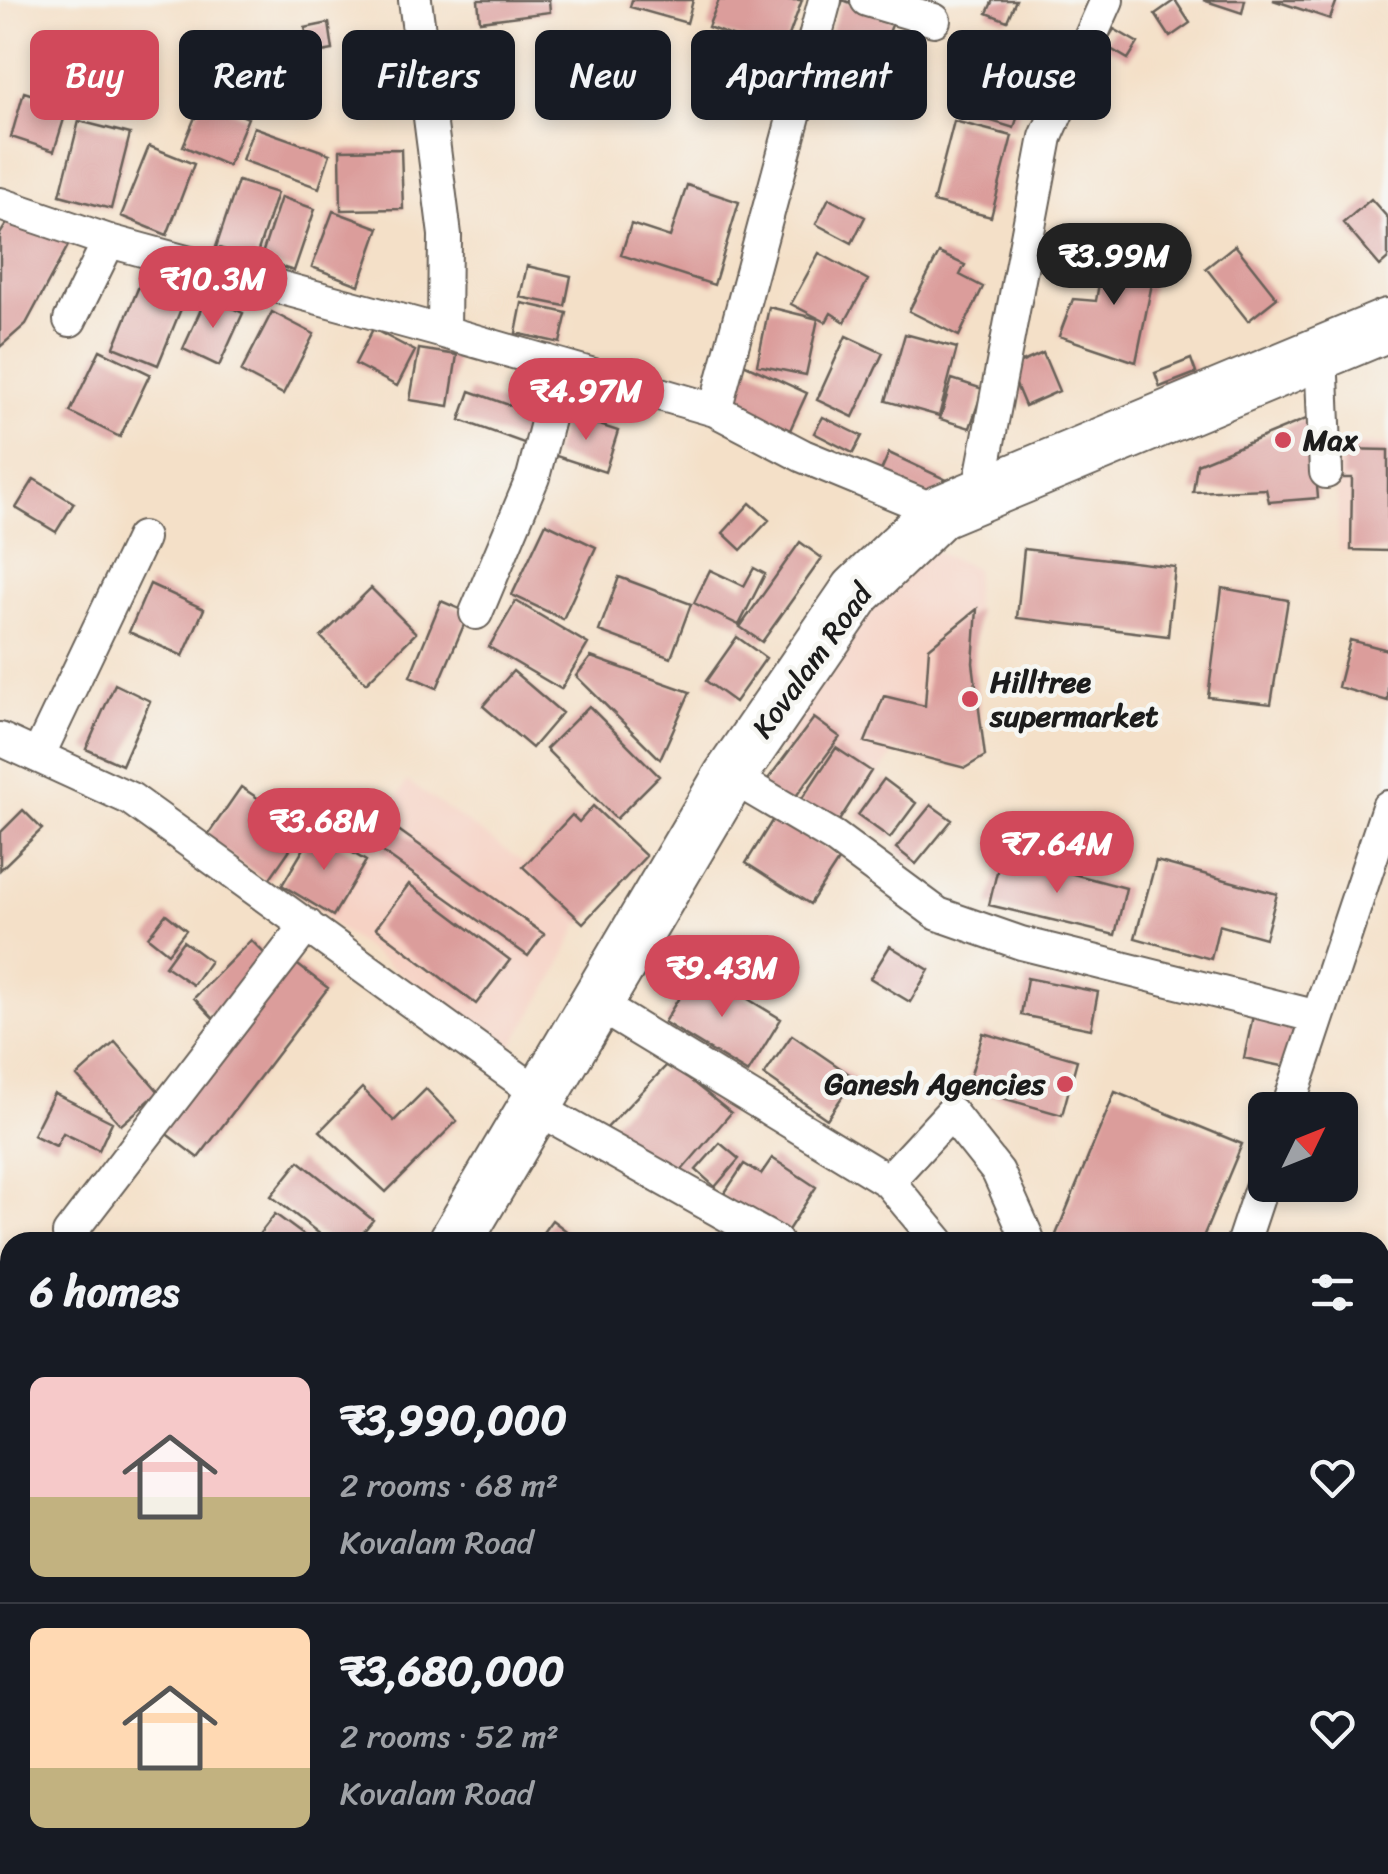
<!DOCTYPE html>
<meta charset="utf-8">
<style>
body{margin:0;font-family:Sriracha,sans-serif;background:#242831;color:#f1f3f6;height:100vh;display:flex;flex-direction:column;font-size:38px;white-space:nowrap}
*{box-sizing:border-box;margin:0}
p{font-size:32px;color:#9ea1a6}
.icon{flex:none;width:55px;height:55px;fill:none;stroke:currentColor;stroke-width:2;stroke-linecap:round;stroke-linejoin:round}
.map{position:relative;flex:1;overflow:hidden}
.sheet{position:absolute;left:0px;top:1232px;width:1390px;height:642px;display:flex;flex-direction:column;background:#171b24;border-radius:30px 30px 0 0;box-shadow:0 5px 15px #0003}
.sheet>*{flex:none}
.guide{position:absolute;left:30px;top:30px;width:1330px;height:90px;display:flex;gap:20px}
.needle{width:65px;rotate:47deg}
.controls{position:absolute;left:1248px;top:1092px;display:grid;gap:20px}
.controls a{display:grid;place-items:center;width:110px;height:110px;border-radius:15px;background:#171b24;box-shadow:0 5px 15px #0003;font-size:50px}
.price{position:absolute;translate:-50% -85px;padding:0 22px;border-radius:35px;background:#d1495b;color:#fff;font-size:32px;line-height:65px;filter:drop-shadow(0 2px 5px #0008)}
.price::after{content:'';position:absolute;left:50%;top:60px;width:30px;height:22px;margin-left:-15px;background:inherit;clip-path:polygon(0 0,100% 0,50% 100%)}
.price.active{background:#222;color:#fff}
ul{padding:0;list-style:none}
li{display:flex;align-items:center;gap:30px;height:250px;padding:0 30px}
li+li{border-top:2px solid #363941}
li span{display:grid;place-items:center;flex:none;width:280px;height:200px;border-radius:15px;color:#555}
li>.icon{margin-inline-start:auto}
span .icon{width:120px;height:120px;fill:#fffc;stroke-width:1}
li b{font-size:42px}
h2{display:flex;justify-content:space-between;align-items:center;height:120px;padding:0 30px;font-size:42px}
.chip{padding:0 35px;border-radius:15px;background:#171b24;box-shadow:0 5px 15px #0003;font-size:35px;line-height:90px}
.chip.active{background:#d1495b;color:#fff}
.map>svg:first-child{display:block}
</style>
<div class="map">
<svg width="1388" height="1874" viewBox="0 0 1388 1874">
<rect width="100%" height="100%" fill="#f6f6f2"/>
<filter id="ink" filterUnits="userSpaceOnUse"><feTurbulence type="fractalNoise" baseFrequency=".01" numOctaves="2"/><feDisplacementMap in="SourceGraphic" scale="20" xChannelSelector="R" yChannelSelector="G"/><feConvolveMatrix kernelMatrix="1 2 1 2 8 2 1 2 1" color-interpolation-filters="sRGB"/></filter>
<filter id="wash" filterUnits="userSpaceOnUse"><feTurbulence type="fractalNoise" baseFrequency=".0048" numOctaves="4" result="noise"/><feDisplacementMap in="SourceGraphic" scale="40" xChannelSelector="R" yChannelSelector="G"/><feGaussianBlur stdDeviation="2.25" result="paint"/><feColorMatrix in="noise" values="0 0 0 0 0 0 0 0 0 0 0 0 0 0 0 0 0 1.4 0 .05"/><feComposite in="paint" operator="in"/></filter>
<g filter="url(#wash)">
<rect width="100%" height="100%" fill="#f4e0c8"/>
<path fill="#f6d2c4" d="M1335,444H1388V554L1339,551Z
M929,549L975,568L974,676L985,756L897,750L859,801L768,742L868,606Z
M407,781L587,907L556,974L508,1053L325,918Z"/>
<g id="blocks">
<path fill="#db9d9b" d="M478,0H549L550,12L480,21Z
M632,0H693L687,23L630,7Z
M719,0H802L782,55L708,27Z
M843,0L894,20L866,91L815,70Z
M993,0H1016L1007,21L987,13Z
M1175,0L1190,23L1170,37L1155,14Z
M1203,0H1245L1242,13Z
M1273,0H1337L1330,19Z
M329,23L333,50L311,54L305,28Z
M1114,29L1138,43L1128,59L1104,45Z
M968,57L1030,76L1014,128L952,109Z
M24,92L68,106L54,151L11,137Z
M203,98L248,118L228,166L183,146Z
M79,121L130,134L111,209L60,195Z
M954,121L1012,136L991,217L933,202Z
M254,127L330,154L319,188L242,160Z
M149,146L194,164L167,235L121,216Z
M401,149L403,209L341,210L340,150Z
M238,181L277,193L255,260L216,247Z
M687,185L739,202L714,285L621,255L631,224L670,237Z
M281,197L315,209L294,271L260,260Z
M829,198L865,217L852,243L816,224Z
M1371,199L1388,218V259L1380,266L1343,223Z
M333,211L379,228L359,285L312,267Z
M9,220L70,242L26,324L0,347V234Z
M1235,245L1277,298L1248,321L1206,268Z
M819,253L868,280L845,322L831,313L826,322L791,304Z
M939,253L965,265L960,275L983,287L959,336L909,311Z
M1104,254L1157,259L1136,362L1059,336L1073,299L1096,301Z
M148,264L192,282L158,365L114,347Z
M527,266L571,276L565,306L520,297Z
M207,296L243,313L219,366L183,349Z
M522,303L567,313L560,343L516,333Z
M769,307L818,319L806,375L757,365Z
M272,312L314,334L283,394L241,372Z
M373,329L415,351L397,386L355,364Z
M905,334L957,348L939,416L886,401Z
M846,336L883,353L853,417L817,400Z
M419,349L457,355L449,406L410,400Z
M100,350L150,374L120,437L70,412Z
M1043,353L1059,391L1025,406L1009,368Z
M1191,359L1196,373L1160,387L1155,373Z
M739,362L807,393L790,430L723,399Z
M560,377L609,385L605,412L555,404Z
M952,379L983,389L970,428L940,419Z
M470,391L542,417L532,446L460,420Z
M566,414L618,431L605,472L553,455Z
M823,417L862,436L853,453L814,433Z
M1311,417L1318,498L1269,502L1266,489L1193,492L1197,464Z
M1343,449L1388,450V551L1351,550L1352,478H1342Z
M889,453L947,480L937,501L880,473Z
M34,479L74,503L56,532L16,508Z
M750,503L769,520L741,550L723,533Z
M546,523L596,547L563,619L512,595Z
M800,542L822,558L762,642L740,627Z
M1024,549L1175,567L1168,636L1017,618Z
M754,568L765,574L739,625L694,603L710,570L744,586Z
M619,577L691,604L671,658L599,631Z
M150,584L204,609L183,656L129,632Z
M371,588L416,633L366,683L321,637Z
M1222,588L1288,600L1271,704L1208,697Z
M441,601L469,613L437,688L410,676Z
M516,601L588,644L561,689L489,647Z
M977,609L973,663L985,756L965,768L865,742L884,696L925,706L929,648Z
M737,637L766,658L735,702L706,681Z
M1350,640L1388,650V701L1338,687Z
M591,657L690,692L660,759L576,676Z
M513,671L562,713L532,748L483,706Z
M115,684L150,701L122,765L86,749Z
M589,706L659,776L616,819L546,749Z
M814,718L840,737L788,807L762,787Z
M836,748L871,771L835,827L799,803Z
M884,779L916,803L890,838L858,815Z
M241,787L304,829L268,881L205,839Z
M931,805L952,820L916,864L896,848Z
M593,806L646,856L583,923L523,867L572,815L579,822Z
M23,810L42,829L0,870V833Z
M775,816L840,858L810,904L746,863Z
M397,829L544,934L528,956L381,851Z
M315,830L366,861L333,916L282,885Z
M1001,855L1126,888L1115,935L989,905Z
M1156,861L1277,894L1265,938L1219,925L1211,959L1135,938Z
M409,884L510,960L476,1004L376,928Z
M166,914L186,930L168,953L148,937Z
M251,940L275,964L217,1022L194,998Z
M183,941L210,961L193,985L165,966Z
M890,946L929,970L910,1002L870,978Z
M290,959L328,988L198,1158L160,1129Z
M697,968L781,1019L748,1073L664,1022Z
M1027,978L1098,992L1091,1029L1021,1015Z
M1254,1011L1298,1021L1287,1067L1244,1058Z
M983,1033L1077,1060L1062,1115L967,1088Z
M792,1035L855,1078L827,1119L764,1075Z
M115,1042L159,1092L121,1125L77,1076Z
M669,1063L731,1113L676,1177L603,1132Z
M362,1088L394,1121L426,1089L457,1121L386,1192L320,1131Z
M1115,1092L1242,1144L1201,1242H1053Z
M54,1093L112,1122L99,1150L63,1133L56,1146L33,1135Z
M720,1143L739,1159L715,1187L696,1170Z
M772,1158L816,1187L783,1238L722,1197L744,1164L761,1174Z
M299,1161L373,1220L355,1242H330L271,1196Z
M275,1214L313,1242H253Z
M552,1220L581,1242H536Z
M10,1422V1445L0,1434Z
M10,1461V1489L0,1479V1471Z
M10,1604V1642L0,1633V1615Z
M5,1693L10,1700V1760L0,1747V1697Z
M0,1779L10,1790V1839L0,1848Z
M125,1865H173L165,1874H117Z
M197,1865H220L227,1874H186Z
M327,1865H349L342,1874Z
M520,1865H632L625,1874H531Z
M958,1865H1000L993,1874H970Z"/>
</g>
</g>
<g filter="url(#ink)">
<use href="#blocks" fill-opacity="0" stroke="#686158" stroke-width="2.5"/>
<g fill="none" stroke-linecap="round" stroke-linejoin="round">
<defs>
<path id="minor" d="M415,0L445,235L444,332L715,410L803,456L939,512
M867,0L934,20
M0,204L109,241L444,332
M70,320L109,241
M1321,352L1326,472
M715,410L825,0
M978,495L1046,137L1107,0
M476,613L533,477L550,411L546,361
M0,739L131,799L542,1096
M38,756L142,538
M730,776L834,837L938,914L1021,943L1318,1017
M597,1004L888,1181L939,1242
M535,1107L776,1242
M1287,1110L1388,807
M888,1181L951,1113L998,1172L1027,1237L1019,1242
M69,1234L307,925
M1243,1242L1265,1176
M1380,1543L1388,1544
M0,1673L10,1680
M657,1874L665,1865
M1073,1874V1865"/>
<path id="primary" d="M455,1242L730,776L857,591L939,512L1388,325
M97,1874L101,1865"/>
</defs>
<use href="#minor" stroke="#686158" stroke-width="36"/>
<use href="#primary" stroke="#686158" stroke-width="56"/>
<use href="#minor" stroke="#fff" stroke-width="32"/>
<use href="#primary" stroke="#fff" stroke-width="52"/>
</g>
</g>
<g fill="#d1495b" stroke="#f6f6f2" stroke-width="4">
<circle cx="1283" cy="440" r="10"/>
<circle cx="970" cy="699" r="10"/>
<circle cx="1065" cy="1084" r="10"/>
</g>
<g text-anchor="middle" stroke-width="9" stroke-linejoin="round" paint-order="stroke">
<g font-size="30" font-weight="bold" fill="#1c1c1c" stroke="#f6f6f2" text-anchor="start">
<text x="1303" y="450">Max</text>
<text x="990" y="692">Hilltree<tspan x="990" dy="34">supermarket</tspan></text>
<text x="1045" y="1094" text-anchor="end">Ganesh Agencies</text>
</g>
<g font-size="30" fill="#1c1c1c" stroke="#f6f6f2">
<text transform="translate(812 661) rotate(-54)" y="10">Kovalam Road</text>
</g>
</g>
</svg>
<div class="controls">
<a><svg class="needle" viewBox="-14 -14 28 28"><path d="M0-13l5 13h-10z" fill="#e53935"/><path d="M0 13l5-13h-10z" fill="#9ea1a6"/></svg></a>
</div>
<b class="price active" style="left:1114px;top:308px">₹3.99M</b>
<b class="price" style="left:213px;top:331px">₹10.3M</b>
<b class="price" style="left:586px;top:443px">₹4.97M</b>
<b class="price" style="left:324px;top:873px">₹3.68M</b>
<b class="price" style="left:1057px;top:896px">₹7.64M</b>
<b class="price" style="left:722px;top:1020px">₹9.43M</b>
<div class="guide">
<a class="chip active">Buy</a>
<a class="chip">Rent</a>
<a class="chip">Filters</a>
<a class="chip">New</a>
<a class="chip">Apartment</a>
<a class="chip">House</a>
</div>
<section class="sheet">
<h2>6 homes<svg class="icon" aria-label="filters" viewBox="0 0 24 24"><path d="M4 7h16M4 17h16"/><circle cx="9" cy="7" r="2"/><circle cx="15" cy="17" r="2"/></svg></h2>
<ul>
<li><span style="background:linear-gradient(#f6c9c9 60%,#c2b280 0)"><svg class="icon" aria-label="home" viewBox="0 0 24 24"><path d="M3 11l9-7 9 7M6 9v11h12V9"/></svg></span><div><b>₹3,990,000</b><p>2 rooms · 68 m²</p><p>Kovalam Road</p></div><svg class="icon" aria-label="heart" viewBox="0 0 24 24"><path d="M12 20l-8-8c-3-5 5-10 8-4 3-6 11-1 8 4z"/></svg></li>
<li><span style="background:linear-gradient(#ffd9b3 70%,#c2b280 0)"><svg class="icon" aria-label="home" viewBox="0 0 24 24"><path d="M3 11l9-7 9 7M6 9v11h12V9"/></svg></span><div><b>₹3,680,000</b><p>2 rooms · 52 m²</p><p>Kovalam Road</p></div><svg class="icon" aria-label="heart" viewBox="0 0 24 24"><path d="M12 20l-8-8c-3-5 5-10 8-4 3-6 11-1 8 4z"/></svg></li>
</ul>
</section>
</div>
